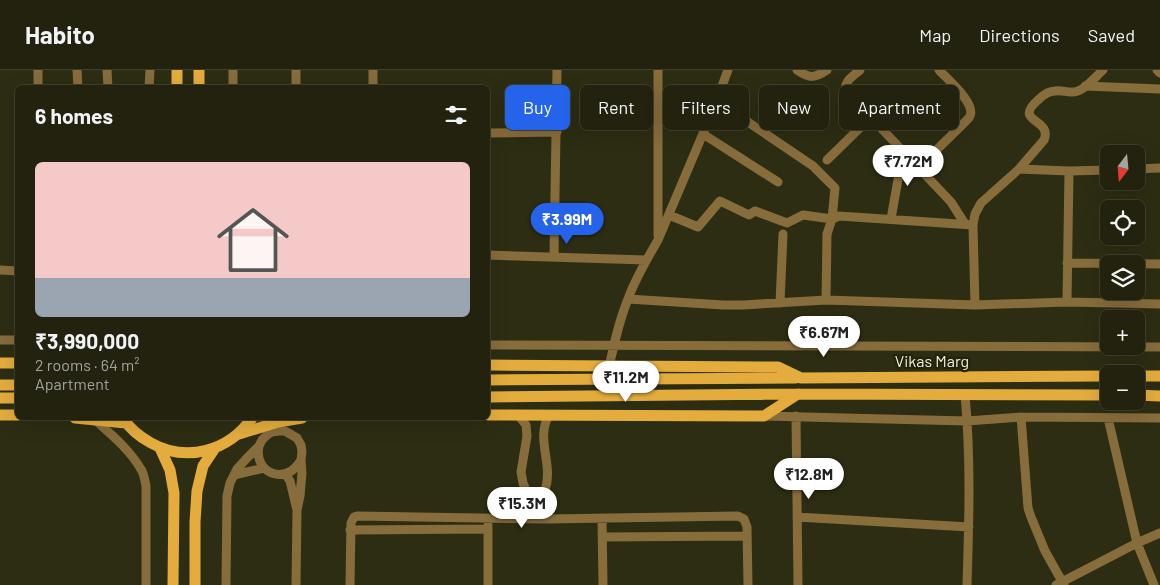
<!DOCTYPE html>
<meta charset="utf-8">
<style>
body{margin:0;font-family:Barlow,sans-serif;background:#2a2a17;color:#f1f3f6;height:100vh;display:flex;flex-direction:column;font-size:19px;white-space:nowrap}
*{box-sizing:border-box;margin:0}
p{font-size:16px;color:#a2a49e}
.icon{flex:none;width:28px;height:28px;fill:none;stroke:currentColor;stroke-width:2;stroke-linecap:round;stroke-linejoin:round}
.map{position:relative;flex:1;overflow:hidden}
.panel{position:absolute;left:15px;top:15px;width:475px;height:335px;display:flex;flex-direction:column;background:#22220e;border-radius:8px;box-shadow:0 5px 20px #0002,0 0 0 1px #3f3f2e}
.panel>*{flex:none}
.guide{position:absolute;left:505px;top:15px;width:475px;height:45px;display:flex;gap:10px}
.needle{width:32px;rotate:196deg}
.fabs{position:absolute;left:1100px;top:75px;display:grid;gap:10px}
.fabs a{display:grid;place-items:center;width:45px;height:45px;border-radius:8px;background:#22220e;box-shadow:0 5px 20px #0002,0 0 0 1px #3f3f2e;font-size:25px}
.price{position:absolute;translate:-50% -42px;padding:0 11px;border-radius:18px;background:#fff;color:#222;font-size:16px;line-height:32px;filter:drop-shadow(0 1px 2px #0008)}
.price::after{content:'';position:absolute;left:50%;top:30px;width:15px;height:11px;margin-left:-8px;background:inherit;clip-path:polygon(0 0,100% 0,50% 100%)}
.price.current{background:#2563eb;color:#fff}
ul{padding:0;list-style:none}
li{display:grid;align-content:center;gap:10px;height:265px;padding:0 20px}
li+li{border-top:1px solid #3f3f2e}
li span{display:grid;place-items:center;height:155px;border-radius:8px;color:#555}
li>.icon{margin-inline-start:auto}
span .icon{width:90px;height:90px;fill:#fffc;stroke-width:1}
li b{font-size:21px}
h2{display:flex;justify-content:space-between;align-items:center;height:60px;padding:0 20px;font-size:21px}
.pill{padding:0 18px;border-radius:8px;background:#22220e;box-shadow:0 5px 20px #0002,0 0 0 1px #3f3f2e;font-size:18px;line-height:45px}
.pill.current{background:#2563eb;color:#fff}
header{display:flex;align-items:center;gap:30px;box-sizing:border-box;height:70px;padding:0 25px;background:#22220e;border-bottom:1px solid #3f3f2e}
header strong{font-size:24px}
nav{display:flex;gap:28px;margin-inline-start:auto;font-size:18px}
.map>svg:first-child{display:block}
</style>
<header>
<strong>Habito</strong>
<nav><a>Map</a><a>Directions</a><a>Saved</a></nav>
</header>
<div class="map">
<svg width="1160" height="515" viewBox="0 0 1160 515">
<rect width="100%" height="100%" fill="#2d2d13"/>
<g fill="none" stroke-linecap="round" stroke-linejoin="round">
<path stroke="#876c3c" stroke-width="9" d="M38,0V18
M77,0L78,18
M107,0L108,18
M797,0C810,9 815,8 827,0
M860,0C853,6 843,12 846,21L951,132L965,154
M1157,0L1160,3
M1085,16L1160,19
M149,18L150,0
M233,18V0
M296,18V0
M373,18V0
M488,63L557,62
M703,64L778,112
M827,90L871,47
M919,97L965,52C967,50 969,48 970,46C976,33 947,9 939,0
M1019,99L1069,101L1109,100
M1136,99L1160,98
M669,145L698,157L720,131L749,145L755,141L787,153L803,145L832,149L835,118L813,96L717,31
M891,149L903,81
M658,165V0
M488,185L646,190
M554,187L557,0
M1067,193L1160,194
M0,200L18,201
M628,229L723,235H743L826,230L975,235L1067,232L1160,234
M826,230L827,164L832,149L839,146L973,155
M1067,232L1069,101
M780,233L783,164
M975,235L973,155L975,144L981,133L1019,99L1044,70C1053,48 1012,53 1038,30C1043,25 1048,21 1055,21C1061,20 1066,22 1071,22C1083,23 1094,8 1103,0
M0,270H18
M488,275L1160,277
M609,297C614,274 619,251 628,229C635,209 647,189 658,170L713,40L728,0
M965,325C971,388 969,452 967,515
M518,345L526,355L527,366L521,402L523,413L527,423L536,425L545,420C554,395 535,369 549,345
M764,346L967,351L1021,347L1160,348
M796,346L798,515
M1021,347L1028,438L1031,447L1045,481L1064,515
M1108,348L1137,473L1154,515
M95,350C112,365 131,381 142,401C144,405 145,411 146,416V515
M259,376C253,404 287,416 301,390
M285,404L290,411L297,440
M234,405L264,398
M545,420L547,449
M797,447L969,457
M524,448L527,423
M602,448L603,515
M488,455V515
M350,460L488,459
M603,467L747,466
M226,515L227,426L230,413L237,399L247,388L259,376L262,370L267,365L272,362L279,361H285L297,368L301,375L302,382L301,390L302,403L300,426L297,440L296,515
M350,515L351,453L354,447L357,446L547,449L738,446L744,449L747,457L748,515
M1056,515L1137,473L1160,463"/>
<path stroke="#e3ac3c" stroke-width="11" d="M177,18V0
M199,18V0
M0,293H18
M488,295L778,297L801,308L1109,306
M1136,306H1160
M488,310L796,308
M0,315H18
M1136,325L1160,326
M488,327L798,324L1109,325
M0,328H18
M0,345H18
M488,345L764,346L798,324
M75,348L126,353
M123,348C130,359 140,367 151,373C187,393 229,381 252,348
M239,364L278,352L302,348
M160,378L170,400L174,423L173,515
M195,515V452L197,421L203,396L215,378"/>
</g>
<g text-anchor="middle" stroke-width="4.5" stroke-linejoin="round" paint-order="stroke">
<g font-size="16" fill="#eeeedf" stroke="#232309">
<text x="932" y="297">Vikas Marg</text>
</g>
</g>
</svg>
<div class="fabs">
<a><svg class="needle" viewBox="-14 -14 28 28"><path d="M0-13l5 13h-10z" fill="#e53935"/><path d="M0 13l5-13h-10z" fill="#a2a49e"/></svg></a>
<a><svg class="icon" aria-label="locate" viewBox="0 0 24 24"><circle cx="12" cy="12" r="6"/><path d="M12 2v4M12 18v4M2 12h4M18 12h4"/></svg></a>
<a><svg class="icon" aria-label="layers" viewBox="0 0 24 24"><path d="M12 4l9 5-9 5-9-5zM3 14l9 5 9-5"/></svg></a>
<a>+</a>
<a>−</a>
</div>
<b class="price" style="left:908px;top:117px">₹7.72M</b>
<b class="price current" style="left:567px;top:175px">₹3.99M</b>
<b class="price" style="left:824px;top:288px">₹6.67M</b>
<b class="price" style="left:626px;top:333px">₹11.2M</b>
<b class="price" style="left:809px;top:430px">₹12.8M</b>
<b class="price" style="left:522px;top:459px">₹15.3M</b>
<div class="guide">
<a class="pill current">Buy</a>
<a class="pill">Rent</a>
<a class="pill">Filters</a>
<a class="pill">New</a>
<a class="pill">Apartment</a>
</div>
<section class="panel">
<h2>6 homes<svg class="icon" aria-label="filters" viewBox="0 0 24 24"><path d="M4 7h16M4 17h16"/><circle cx="9" cy="7" r="2"/><circle cx="15" cy="17" r="2"/></svg></h2>
<ul>
<li><span style="background:linear-gradient(#f6c9c9 75%,#9aa5b1 0)"><svg class="icon" aria-label="home" viewBox="0 0 24 24"><path d="M3 11l9-7 9 7M6 9v11h12V9"/></svg></span><div><b>₹3,990,000</b><p>2 rooms · 64 m²</p><p>Apartment</p></div></li>
</ul>
</section>
</div>
